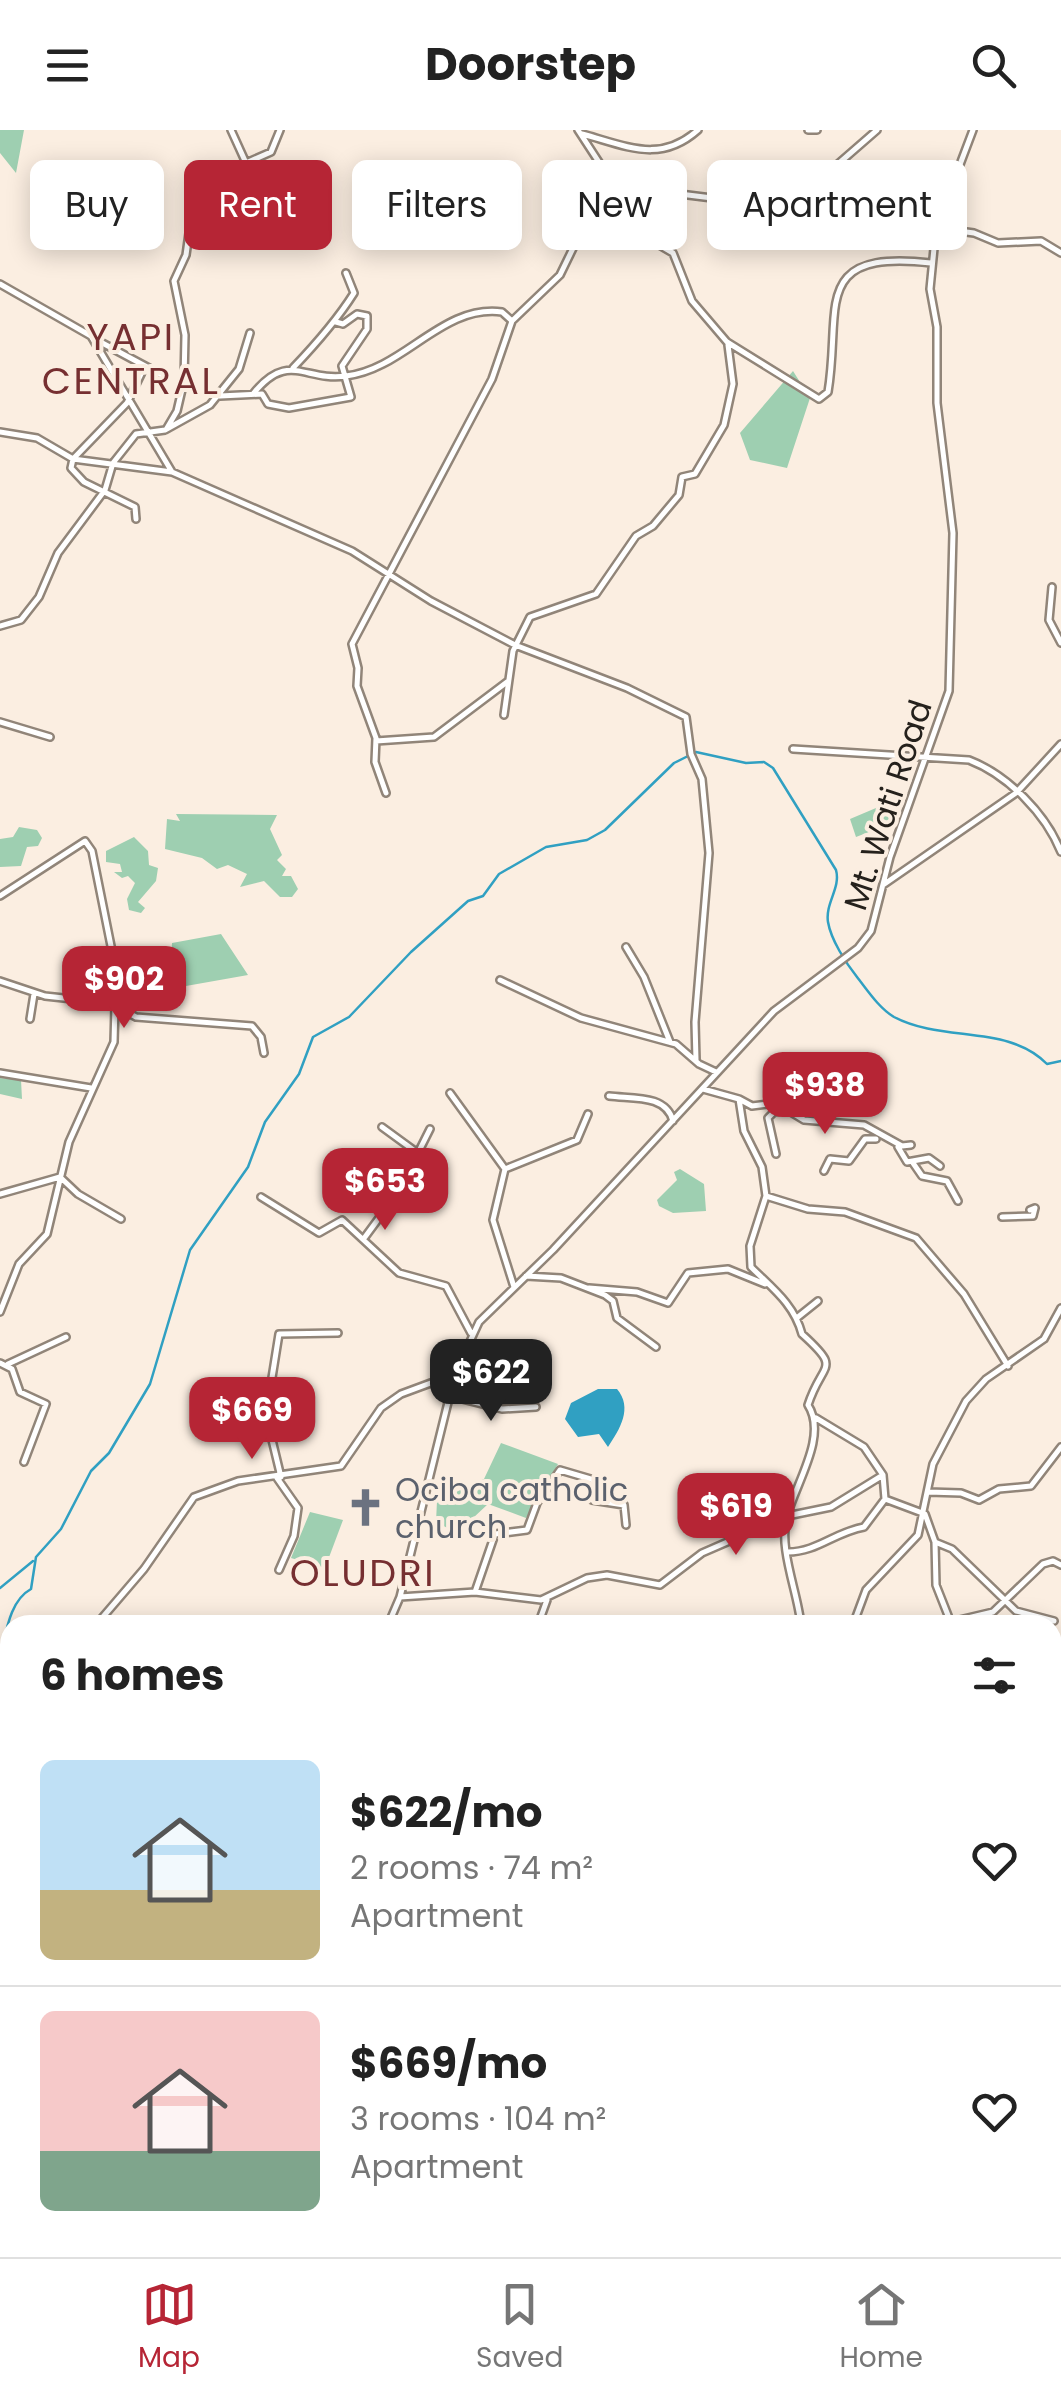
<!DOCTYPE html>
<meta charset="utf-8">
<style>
body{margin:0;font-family:Poppins,sans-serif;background:#f6f6f6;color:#222;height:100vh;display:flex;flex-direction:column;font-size:38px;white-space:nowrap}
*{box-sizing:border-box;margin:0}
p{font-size:32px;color:#767676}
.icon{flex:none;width:55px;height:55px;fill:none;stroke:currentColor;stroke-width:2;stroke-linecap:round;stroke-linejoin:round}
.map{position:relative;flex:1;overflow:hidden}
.sheet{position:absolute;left:0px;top:1485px;width:1062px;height:642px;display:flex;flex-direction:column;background:#fff;border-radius:30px 30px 0 0;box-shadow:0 5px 25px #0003}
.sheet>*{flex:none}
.hud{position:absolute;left:30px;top:30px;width:1002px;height:90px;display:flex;gap:20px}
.price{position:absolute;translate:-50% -85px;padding:0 22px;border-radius:20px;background:#b62535;color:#fff;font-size:32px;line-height:65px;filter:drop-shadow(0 2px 5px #0008)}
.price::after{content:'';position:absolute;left:50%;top:60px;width:30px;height:22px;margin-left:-15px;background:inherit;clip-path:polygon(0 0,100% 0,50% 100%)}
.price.current{background:#222;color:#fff}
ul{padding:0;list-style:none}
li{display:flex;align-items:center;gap:30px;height:250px;padding:0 40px}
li+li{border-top:2px solid #e0e0e0}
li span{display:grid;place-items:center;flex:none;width:280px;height:200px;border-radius:15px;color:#555}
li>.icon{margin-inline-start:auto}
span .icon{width:120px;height:120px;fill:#fffc;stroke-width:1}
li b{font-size:42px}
h2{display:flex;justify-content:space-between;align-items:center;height:120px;padding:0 40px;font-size:42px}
.tag{padding:0 35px;border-radius:15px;background:#fff;box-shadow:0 5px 25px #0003;font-size:35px;line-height:90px}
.tag.current{background:#b62535;color:#fff}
header{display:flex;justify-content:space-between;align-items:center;height:130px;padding:0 40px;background:#fff;font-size:45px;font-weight:700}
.dock{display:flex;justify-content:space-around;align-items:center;height:140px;border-top:2px solid #e0e0e0;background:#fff;font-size:28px;color:#767676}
.dock a{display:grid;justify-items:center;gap:5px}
.dock .current{color:#b62535}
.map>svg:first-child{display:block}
</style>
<header><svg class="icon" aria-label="menu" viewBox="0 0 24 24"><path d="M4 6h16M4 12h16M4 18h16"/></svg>Doorstep<svg class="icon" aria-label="search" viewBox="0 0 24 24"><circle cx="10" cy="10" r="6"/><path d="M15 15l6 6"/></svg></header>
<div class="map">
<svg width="1061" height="2127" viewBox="0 0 1061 2127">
<rect width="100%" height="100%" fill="#fbeee1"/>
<path fill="#9ecfb1" d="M0,0H24L16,43L0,23Z
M793,241L810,268L787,338L750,330L740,303Z
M902,667L892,693L856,707L850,689Z
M176,684L277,685L270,699L282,725L277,730L286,739L282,746H291L298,759L292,767H280L264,751L240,757L247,744L228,735L217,739L202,728L165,719L167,689L180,691Z
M19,697L37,700L42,708L38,716L27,717L21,736L0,737V709L13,707Z
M134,707L148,721L149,735L158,738L156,751L138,772L145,778L141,783L129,780L127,769L135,753L128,746L122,748L114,742H122L120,734L106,732V721Z
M221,804L248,845L169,859L172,813Z
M0,948L21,950L22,969L0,964Z
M680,1039L704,1054L706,1081L673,1083L659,1076L657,1070L677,1050L674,1042Z
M501,1313L558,1334L526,1388L488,1374L457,1403L436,1392L437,1371L484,1349Z
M310,1382L343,1390L325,1438L291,1428Z"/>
<path fill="#30a0c2" d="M598,1259H617C633,1278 620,1299 608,1317L599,1304L578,1307L565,1289L571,1273Z"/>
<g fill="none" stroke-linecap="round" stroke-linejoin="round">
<path stroke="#30a0c2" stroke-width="2.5" d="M0,1458L33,1431
M0,1527C6,1504 9,1471 31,1459L36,1427L61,1399L91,1341L109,1323L150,1254L190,1120L248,1037L265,992L299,944L313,907L349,887L411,822L468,771L483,766L499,744L546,717L587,710L605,700L674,633L696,622L746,633L764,632L773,638L836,740C841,758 825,773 828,792C831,810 846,833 857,847C868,861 879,878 894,887C943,913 1008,894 1047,934L1061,931"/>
<defs>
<path id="minor" d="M231,0L246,33
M578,0L649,109L673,123L692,171L727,212L819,269L828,262C842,179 809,119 931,133
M808,0H817
M582,4C627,16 660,34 698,0
M626,70L680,64L784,77L819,64L838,34L877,0
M936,98L974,103L998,113L1041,111L1061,123
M0,154L91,206L172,342L352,421L431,471L515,515L627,558L686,587L691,624L702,649L709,723L695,892L696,930
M93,208L162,245
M293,238C315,215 337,190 354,163L346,143
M253,264C288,220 305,252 346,246C405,239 442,174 502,182L512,191
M220,266L262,264L268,274L289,278L351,267L342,236L367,199V186L357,184L343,194L336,192
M167,298L177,281L184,251L185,205L174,151L186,125L190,96L246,33L271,22L280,0
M0,302L37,308L73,329L127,273L145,236
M136,389L135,377L84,352L71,338L73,329L172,342
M1052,457L1049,490L1061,513
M0,496L21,490L39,467L58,423L105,360L113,333L136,304L165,300L210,275L239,239L250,203
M504,585L513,521L530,487L596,464L636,406L653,396L679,365L682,347L695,344L724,295L733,254L728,215
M0,592L50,607
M376,611L434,607L507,552
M793,619L969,630C1008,645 1046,684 1061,722
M386,663L375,632L376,608L357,556L358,538L352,514L492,249L512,191L560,145L612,38L637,36
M883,755L1016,663L1061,614
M0,766L85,711L92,721L116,841L114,912L69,1012L47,1104L19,1134L0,1182
M626,817L644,847L670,912
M500,850L581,888L676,914L699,934L716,942
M0,851L45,866L110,873L136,887L252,896L261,907L264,923
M30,889L34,864
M0,943L91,958
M703,959L739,969L744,1001L762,1037L766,1066L750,1116L751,1137C772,1158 794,1174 802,1204C843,1241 822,1231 808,1275C828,1306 796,1353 787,1386C778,1419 798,1462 801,1495
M450,963L505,1039L493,1090L514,1157
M609,966C632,969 666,964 673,991
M739,969L752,976L776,973L804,990L864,995L902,1016L911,1015
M382,997L419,1024
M898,1017L907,1032L929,1028L940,1036
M776,1024L768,988L774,982L787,980
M913,1033L922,1046L947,1051L958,1071
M505,1039L577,1010L588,984
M824,1041L830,1029L849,1031L865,1009H876
M0,1064L60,1047L78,1064L121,1089
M766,1066L808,1079L845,1082L916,1108L964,1164L1008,1236
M261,1067L319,1103L342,1090L399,1143L446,1156L471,1203
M1002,1087L1033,1086L1035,1078L1030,1080
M365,1107L399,1061L430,999
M526,1146L561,1148L605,1165L613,1171L617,1188L656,1217
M589,1158L637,1162L668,1173L688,1143L728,1139L765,1154
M798,1187L818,1171
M0,1233L12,1239L20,1262L46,1274L24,1332
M8,1234L66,1207
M450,1266L502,1279L536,1277
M816,1288L864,1317L883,1345L885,1369L925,1384L935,1412L952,1419L1016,1481L1054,1491
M281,1347L266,1285L279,1204L338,1203
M277,1348L298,1378L294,1406L279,1440
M928,1362L961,1363L979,1370L999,1359L1031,1356L1061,1317
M935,1412L936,1455L951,1493
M788,1422C817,1422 835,1402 864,1397L885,1369
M475,1462L495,1404L527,1400L537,1373L560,1340L594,1350L592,1370L624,1375L626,1395
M400,1467L475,1462L541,1470L587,1448L607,1445L660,1455L702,1423L787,1386L831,1377L883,1345
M96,1495L144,1439L194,1367L238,1351L341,1336L381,1278L401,1264L455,1244
M388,1495L400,1467L455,1244L479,1192L553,1120L774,881L858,818L871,801L890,727L949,561L953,403L937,273V197L930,159L936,98L973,0
M538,1495L547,1470
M752,1495H824
M853,1495L866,1460L918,1405L933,1334L966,1271L986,1249L1044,1209L1061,1178
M938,1495L993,1482L1043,1434L1053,1431L1061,1435
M1052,1754H1061
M0,1801L6,1778L10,1703
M0,1925L10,1928
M0,2001L10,2005
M0,2085L10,2087
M0,2115L13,2127
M104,2118L124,2127
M303,2118L308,2127
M339,2118L357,2127
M737,2118L771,2126L849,2119L859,2127
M520,2122L535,2127
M124,2127L130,2118
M218,2127L220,2118
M316,2127L325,2118
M472,2127L474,2118
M575,2127L578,2118"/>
</defs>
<use href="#minor" stroke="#918579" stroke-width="10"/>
<use href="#minor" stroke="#fff" stroke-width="5"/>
</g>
<defs>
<symbol id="church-bare" viewBox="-9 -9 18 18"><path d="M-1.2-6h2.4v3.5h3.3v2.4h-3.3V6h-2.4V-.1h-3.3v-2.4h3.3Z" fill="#6b7280" stroke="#fbeee1" stroke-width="2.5" paint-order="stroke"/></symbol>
</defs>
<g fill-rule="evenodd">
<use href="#church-bare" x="338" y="1350" width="55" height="55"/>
</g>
<g text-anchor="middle" stroke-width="8" stroke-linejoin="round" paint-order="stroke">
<g font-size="32" fill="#25211c" stroke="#fbeee1">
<text transform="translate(888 675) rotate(-72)" y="11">Mt. Wati Road</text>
</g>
<g font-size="32" fill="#5b616d" stroke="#fbeee1" text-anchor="start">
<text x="395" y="1371">Ociba catholic<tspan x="395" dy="37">church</tspan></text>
</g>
<g font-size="38" letter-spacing="2.5" fill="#762f31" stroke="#fbeee1">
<text x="131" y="220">YAPI<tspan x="131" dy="44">CENTRAL</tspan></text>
<text x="363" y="1456">OLUDRI</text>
</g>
</g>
</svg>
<b class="price" style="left:124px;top:901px">$902</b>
<b class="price" style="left:825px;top:1007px">$938</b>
<b class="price" style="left:385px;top:1103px">$653</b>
<b class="price current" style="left:491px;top:1294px">$622</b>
<b class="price" style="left:252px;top:1332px">$669</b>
<b class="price" style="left:736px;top:1428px">$619</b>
<div class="hud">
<a class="tag">Buy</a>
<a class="tag current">Rent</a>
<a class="tag">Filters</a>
<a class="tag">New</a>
<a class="tag">Apartment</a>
</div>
<section class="sheet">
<h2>6 homes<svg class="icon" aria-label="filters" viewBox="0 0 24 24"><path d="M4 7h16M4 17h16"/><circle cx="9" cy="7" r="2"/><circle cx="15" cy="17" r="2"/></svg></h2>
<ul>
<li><span style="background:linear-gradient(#bfe0f5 65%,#c2b280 0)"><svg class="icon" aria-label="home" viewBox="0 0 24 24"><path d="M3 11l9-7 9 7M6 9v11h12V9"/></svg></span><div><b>$622/mo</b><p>2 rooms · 74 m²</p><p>Apartment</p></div><svg class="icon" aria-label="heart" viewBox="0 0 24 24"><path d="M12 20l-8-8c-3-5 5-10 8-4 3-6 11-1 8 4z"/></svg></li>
<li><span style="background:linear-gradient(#f6c9c9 70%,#7fa58c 0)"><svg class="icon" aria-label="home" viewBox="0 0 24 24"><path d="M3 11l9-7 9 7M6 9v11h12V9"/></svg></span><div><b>$669/mo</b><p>3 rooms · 104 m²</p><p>Apartment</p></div><svg class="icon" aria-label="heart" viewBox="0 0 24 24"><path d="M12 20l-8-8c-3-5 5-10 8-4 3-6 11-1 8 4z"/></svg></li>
</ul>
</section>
</div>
<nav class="dock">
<a class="current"><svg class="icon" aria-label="map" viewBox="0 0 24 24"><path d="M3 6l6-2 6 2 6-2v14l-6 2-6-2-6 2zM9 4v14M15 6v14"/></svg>Map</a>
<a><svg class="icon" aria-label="saved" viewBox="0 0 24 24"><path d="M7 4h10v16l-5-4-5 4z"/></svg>Saved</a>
<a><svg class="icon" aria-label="home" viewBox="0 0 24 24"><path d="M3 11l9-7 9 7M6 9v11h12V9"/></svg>Home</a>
</nav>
